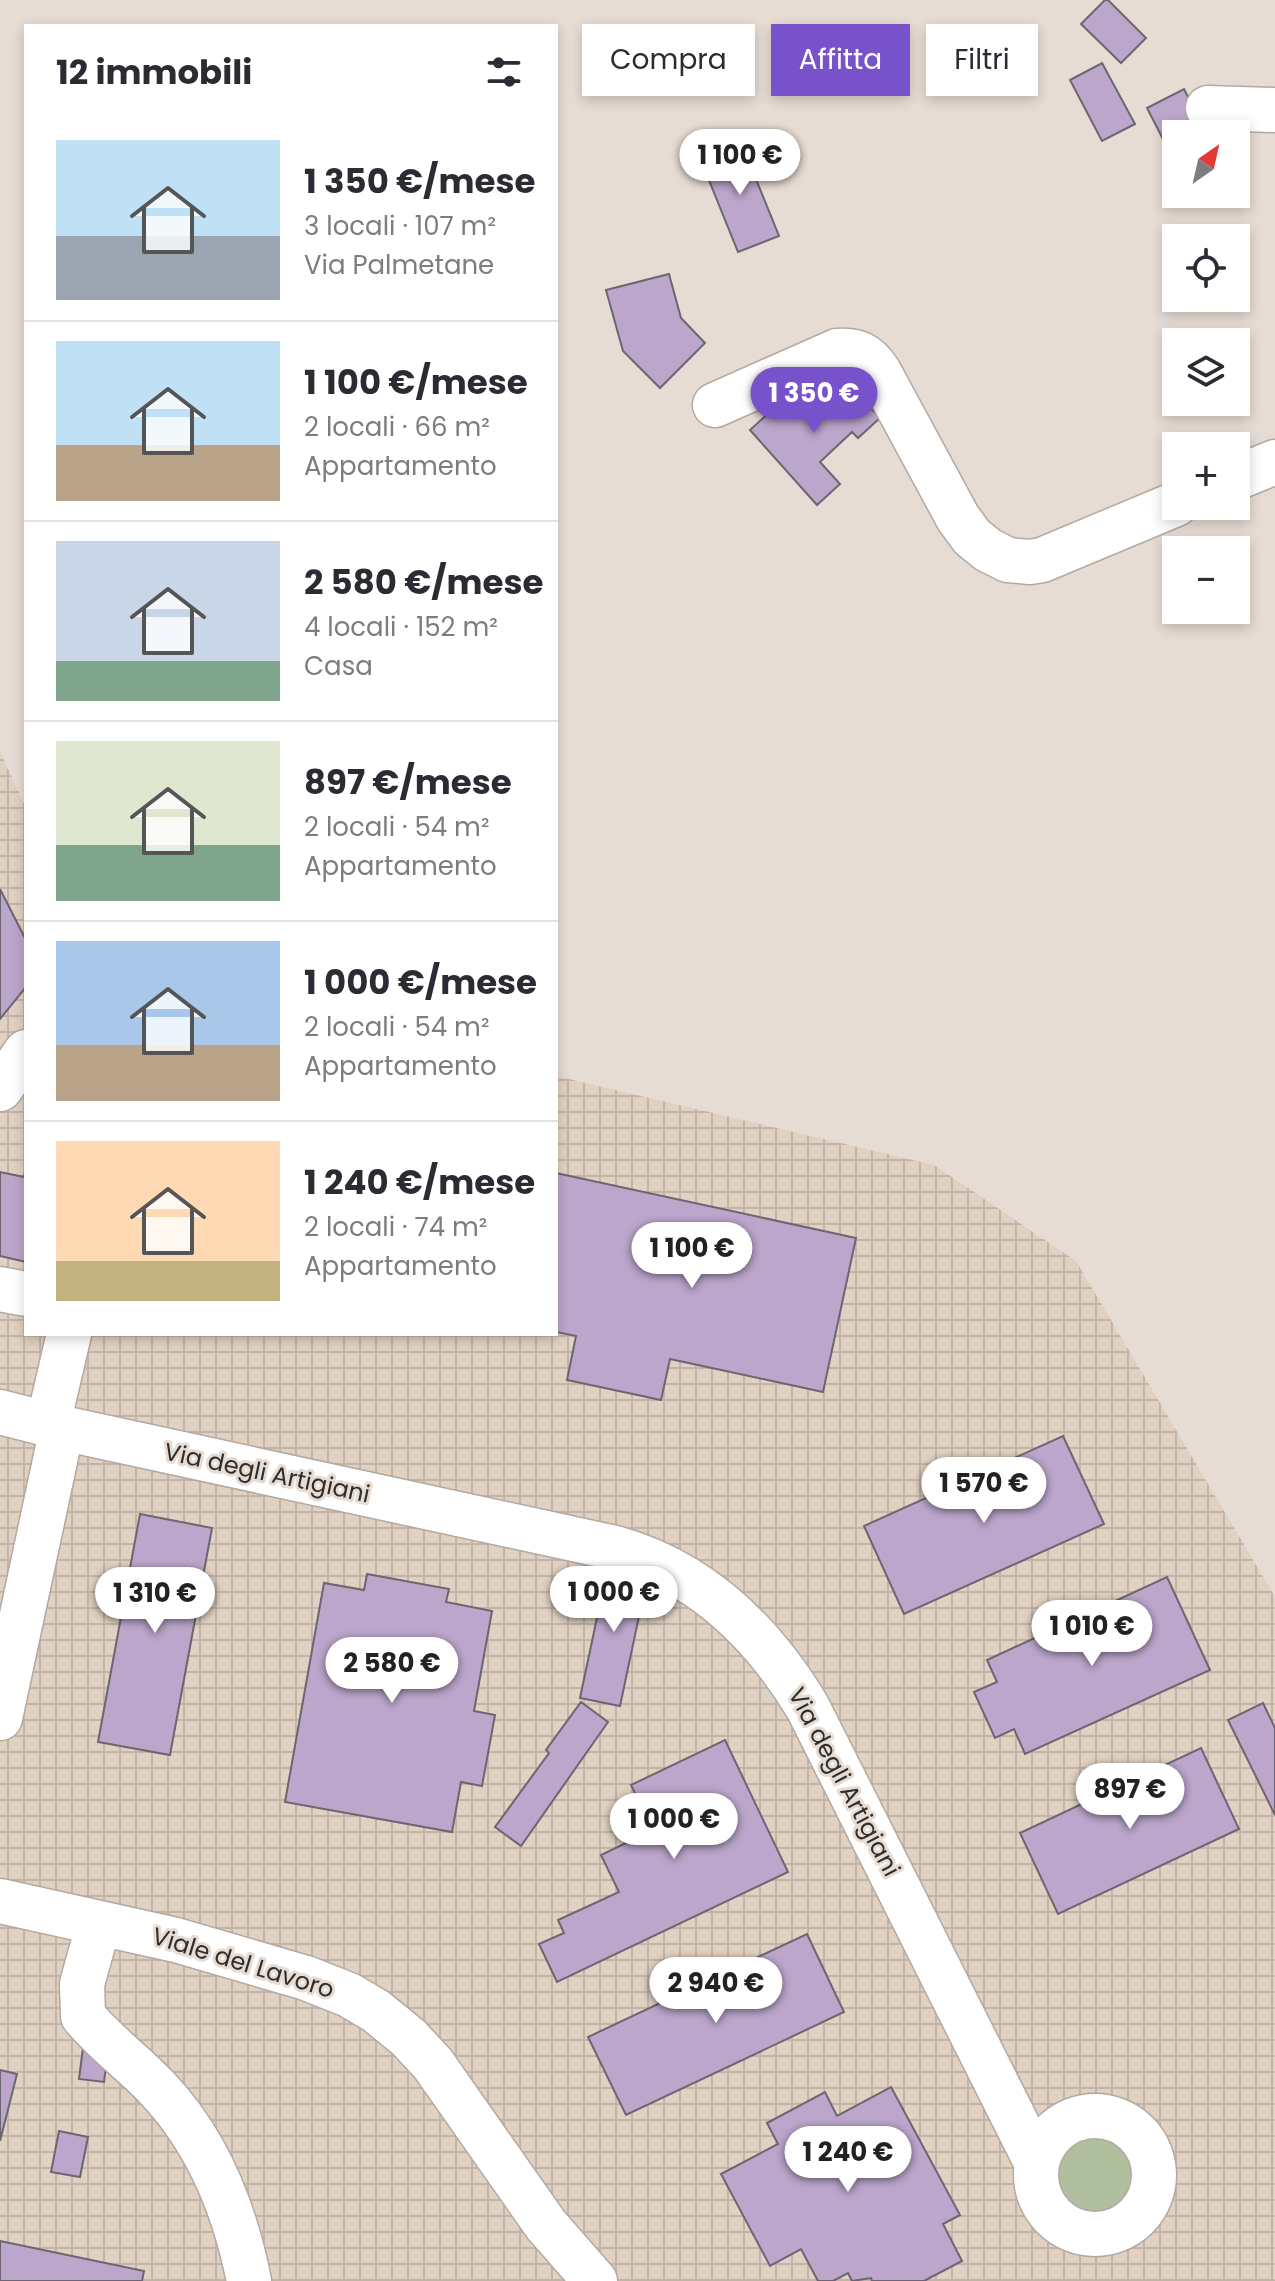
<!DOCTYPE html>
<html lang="it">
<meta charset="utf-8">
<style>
body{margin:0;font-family:Poppins,sans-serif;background:#f7f7f7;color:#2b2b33;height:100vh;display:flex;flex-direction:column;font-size:30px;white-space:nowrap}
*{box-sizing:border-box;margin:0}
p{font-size:26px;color:#7c7c81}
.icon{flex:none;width:44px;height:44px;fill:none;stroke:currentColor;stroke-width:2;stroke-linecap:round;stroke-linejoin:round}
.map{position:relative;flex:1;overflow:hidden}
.panel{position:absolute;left:24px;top:24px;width:534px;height:1312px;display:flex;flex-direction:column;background:#fff;border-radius:0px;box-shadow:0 4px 12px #0003}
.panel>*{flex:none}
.banner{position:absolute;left:582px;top:24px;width:572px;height:72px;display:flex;gap:16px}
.needle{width:52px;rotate:34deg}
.fabs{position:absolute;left:1162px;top:120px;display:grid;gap:16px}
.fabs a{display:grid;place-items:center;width:88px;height:88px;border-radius:0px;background:#fff;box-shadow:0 4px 12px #0003;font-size:40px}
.price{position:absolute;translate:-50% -68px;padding:0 18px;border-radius:28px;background:#fff;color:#222;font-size:26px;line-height:52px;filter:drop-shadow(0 2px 4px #0008)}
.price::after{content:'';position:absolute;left:50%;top:48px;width:24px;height:18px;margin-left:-12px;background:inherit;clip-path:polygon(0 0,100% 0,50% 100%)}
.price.selected{background:#7752cb;color:#fff}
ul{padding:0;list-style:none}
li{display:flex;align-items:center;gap:24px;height:200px;padding:0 32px}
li+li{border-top:2px solid #e1e1e2}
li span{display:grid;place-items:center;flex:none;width:224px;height:160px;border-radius:0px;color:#555}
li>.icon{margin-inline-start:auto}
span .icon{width:96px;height:96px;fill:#fffc;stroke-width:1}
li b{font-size:34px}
h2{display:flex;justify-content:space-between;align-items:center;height:96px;padding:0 32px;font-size:34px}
.chip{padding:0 28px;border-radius:0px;background:#fff;box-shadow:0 4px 12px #0003;font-size:28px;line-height:72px}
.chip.selected{background:#7752cb;color:#fff}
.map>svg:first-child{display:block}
</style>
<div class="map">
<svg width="1275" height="2281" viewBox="0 0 1275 2281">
<defs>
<pattern id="industrial-grid" width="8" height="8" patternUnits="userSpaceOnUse" patternTransform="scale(2)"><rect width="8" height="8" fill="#e1d1c2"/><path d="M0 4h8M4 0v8" fill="none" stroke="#c2b4a7"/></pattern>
</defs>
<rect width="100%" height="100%" fill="#e7dcd3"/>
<path fill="url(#industrial-grid)" d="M0,752L26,808V1334H556V1076L934,1165L1076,1261L1275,1597V2281H0Z"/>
<path fill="#b0bf9e" d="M1059 2176a37 37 0 1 1 74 0a37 37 0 1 1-74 0Z"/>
<path fill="#bca6cc" stroke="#6c6670" stroke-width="2" d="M1105,0H1108L1146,38L1121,63L1081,24Z
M1102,63L1135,124L1102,141L1070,80Z
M1184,89L1205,131L1198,134H1176V145L1168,149L1147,108Z
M741,142L779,236L738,252L700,158Z
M669,274L681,318L705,343L660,388L623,351L606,290Z
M830,377L854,403L861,397L880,418L858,438L852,432L820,462L840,484L817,505L750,430L783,400L793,411Z
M0,889L26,940V987L0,1019Z
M26,1168V1262L0,1256V1172L24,1177Z
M556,1173L856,1238L823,1392L670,1359L661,1400L567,1380L576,1336L556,1332Z
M1063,1436L1104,1524L904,1614L864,1526Z
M140,1514L212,1528L170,1755L98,1742Z
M609,1561L649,1569L620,1706L580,1698Z
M367,1574L449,1589L446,1602L492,1611L474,1711L495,1715L482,1786L461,1782L452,1832L285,1802L324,1583L364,1590Z
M1167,1577L1210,1670L1025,1754L1014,1729L995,1738L974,1692L997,1682L987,1660Z
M581,1702L608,1722L521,1846L495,1827L549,1753L546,1750Z
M1263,1703L1275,1728V1815L1228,1720Z
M725,1740L788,1872L557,1982L539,1944L564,1933L558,1920L619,1892L601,1855L653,1830L631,1785Z
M1201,1748L1239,1829L1058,1914L1020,1833Z
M807,1934L844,2012L626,2115L588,2037Z
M83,2048L108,2052L104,2082L79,2079Z
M0,2070L17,2074L0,2141Z
M891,2087L960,2215L943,2224L962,2261L924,2281H872L871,2278L852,2281L848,2273L833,2281H818L801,2249L770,2266L721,2174L778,2144L767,2123L825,2092L837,2116Z
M59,2131L88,2137L80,2177L51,2172Z
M0,2241L144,2271L142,2281H0Z"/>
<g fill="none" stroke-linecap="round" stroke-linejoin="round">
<defs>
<path id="minor" d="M1208,108L1275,110
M715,405L837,351C857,349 868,355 879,372L958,518L972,537L988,550L1008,560L1030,562L1042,560L1176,504
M1236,478L1275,462
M0,1089L26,1052
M0,1289L26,1294
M0,1412L62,1428L615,1548C701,1572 763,1633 808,1708L1036,2162
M48,1424L69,1334
M0,1718L62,1428
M0,1901L176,1940L306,1978L349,1995L376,2011L409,2038L433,2064L546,2225L595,2281
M99,1923L82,1984L83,2016C105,2043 135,2064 158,2089C209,2143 235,2210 249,2281
M1036 2175a59 59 0 1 1 118 0a59 59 0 1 1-118 0Z"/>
</defs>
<use href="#minor" stroke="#b3a9a0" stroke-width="47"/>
<use href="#minor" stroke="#fff" stroke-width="44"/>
</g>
<g text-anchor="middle" stroke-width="6" stroke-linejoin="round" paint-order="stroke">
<g font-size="24" fill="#312d29" stroke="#e7dcd3">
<text transform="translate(267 1473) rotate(12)" y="8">Via degli Artigiani</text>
<text transform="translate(844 1782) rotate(62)" y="8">Via degli Artigiani</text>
<text transform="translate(243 1963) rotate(17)" y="8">Viale del Lavoro</text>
</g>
</g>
</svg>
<div class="fabs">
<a><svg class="needle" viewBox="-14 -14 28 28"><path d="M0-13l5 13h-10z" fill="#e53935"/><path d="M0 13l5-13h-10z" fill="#7c7c81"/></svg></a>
<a><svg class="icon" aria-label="locate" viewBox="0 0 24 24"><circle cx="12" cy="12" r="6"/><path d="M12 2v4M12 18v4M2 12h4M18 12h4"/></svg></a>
<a><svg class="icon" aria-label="layers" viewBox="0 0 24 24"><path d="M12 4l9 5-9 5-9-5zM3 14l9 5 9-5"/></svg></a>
<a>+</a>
<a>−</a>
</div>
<b class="price" style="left:740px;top:197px">1 100 €</b>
<b class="price selected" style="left:814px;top:435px">1 350 €</b>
<b class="price" style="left:692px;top:1290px">1 100 €</b>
<b class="price" style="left:984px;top:1525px">1 570 €</b>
<b class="price" style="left:614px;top:1634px">1 000 €</b>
<b class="price" style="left:155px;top:1635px">1 310 €</b>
<b class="price" style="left:1092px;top:1668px">1 010 €</b>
<b class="price" style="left:392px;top:1705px">2 580 €</b>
<b class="price" style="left:1130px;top:1831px">897 €</b>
<b class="price" style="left:674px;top:1861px">1 000 €</b>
<b class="price" style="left:716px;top:2025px">2 940 €</b>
<b class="price" style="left:848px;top:2194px">1 240 €</b>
<div class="banner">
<a class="chip">Compra</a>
<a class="chip selected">Affitta</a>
<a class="chip">Filtri</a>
</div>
<section class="panel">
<h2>12 immobili<svg class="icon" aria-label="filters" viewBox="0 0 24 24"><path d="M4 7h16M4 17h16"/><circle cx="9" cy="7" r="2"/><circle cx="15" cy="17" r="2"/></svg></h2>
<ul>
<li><span style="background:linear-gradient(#bfe0f5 60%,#9aa5b1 0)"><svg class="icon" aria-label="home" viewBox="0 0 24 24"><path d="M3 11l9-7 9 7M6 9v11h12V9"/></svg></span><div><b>1 350 €/mese</b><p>3 locali · 107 m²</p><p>Via Palmetane</p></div></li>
<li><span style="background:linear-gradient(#bfe0f5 65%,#b9a48a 0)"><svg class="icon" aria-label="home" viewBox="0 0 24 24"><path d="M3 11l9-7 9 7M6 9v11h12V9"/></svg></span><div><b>1 100 €/mese</b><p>2 locali · 66 m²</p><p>Appartamento</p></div></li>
<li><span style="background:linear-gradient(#c9d6e8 75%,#7fa58c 0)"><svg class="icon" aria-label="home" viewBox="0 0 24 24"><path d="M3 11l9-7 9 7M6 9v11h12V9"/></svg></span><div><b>2 580 €/mese</b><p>4 locali · 152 m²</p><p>Casa</p></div></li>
<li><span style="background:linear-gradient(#dfe7d0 65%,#7fa58c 0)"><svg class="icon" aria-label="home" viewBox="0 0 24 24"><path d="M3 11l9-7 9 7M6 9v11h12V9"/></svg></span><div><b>897 €/mese</b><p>2 locali · 54 m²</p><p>Appartamento</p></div></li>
<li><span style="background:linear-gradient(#a9c7e8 65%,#b9a48a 0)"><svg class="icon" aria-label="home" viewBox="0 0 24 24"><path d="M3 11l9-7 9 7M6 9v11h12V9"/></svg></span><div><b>1 000 €/mese</b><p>2 locali · 54 m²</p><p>Appartamento</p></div></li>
<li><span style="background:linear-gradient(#ffd9b3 75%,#c2b280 0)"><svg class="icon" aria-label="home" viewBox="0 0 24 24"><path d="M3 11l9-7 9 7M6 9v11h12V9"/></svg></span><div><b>1 240 €/mese</b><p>2 locali · 74 m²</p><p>Appartamento</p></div></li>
</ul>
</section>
</div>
